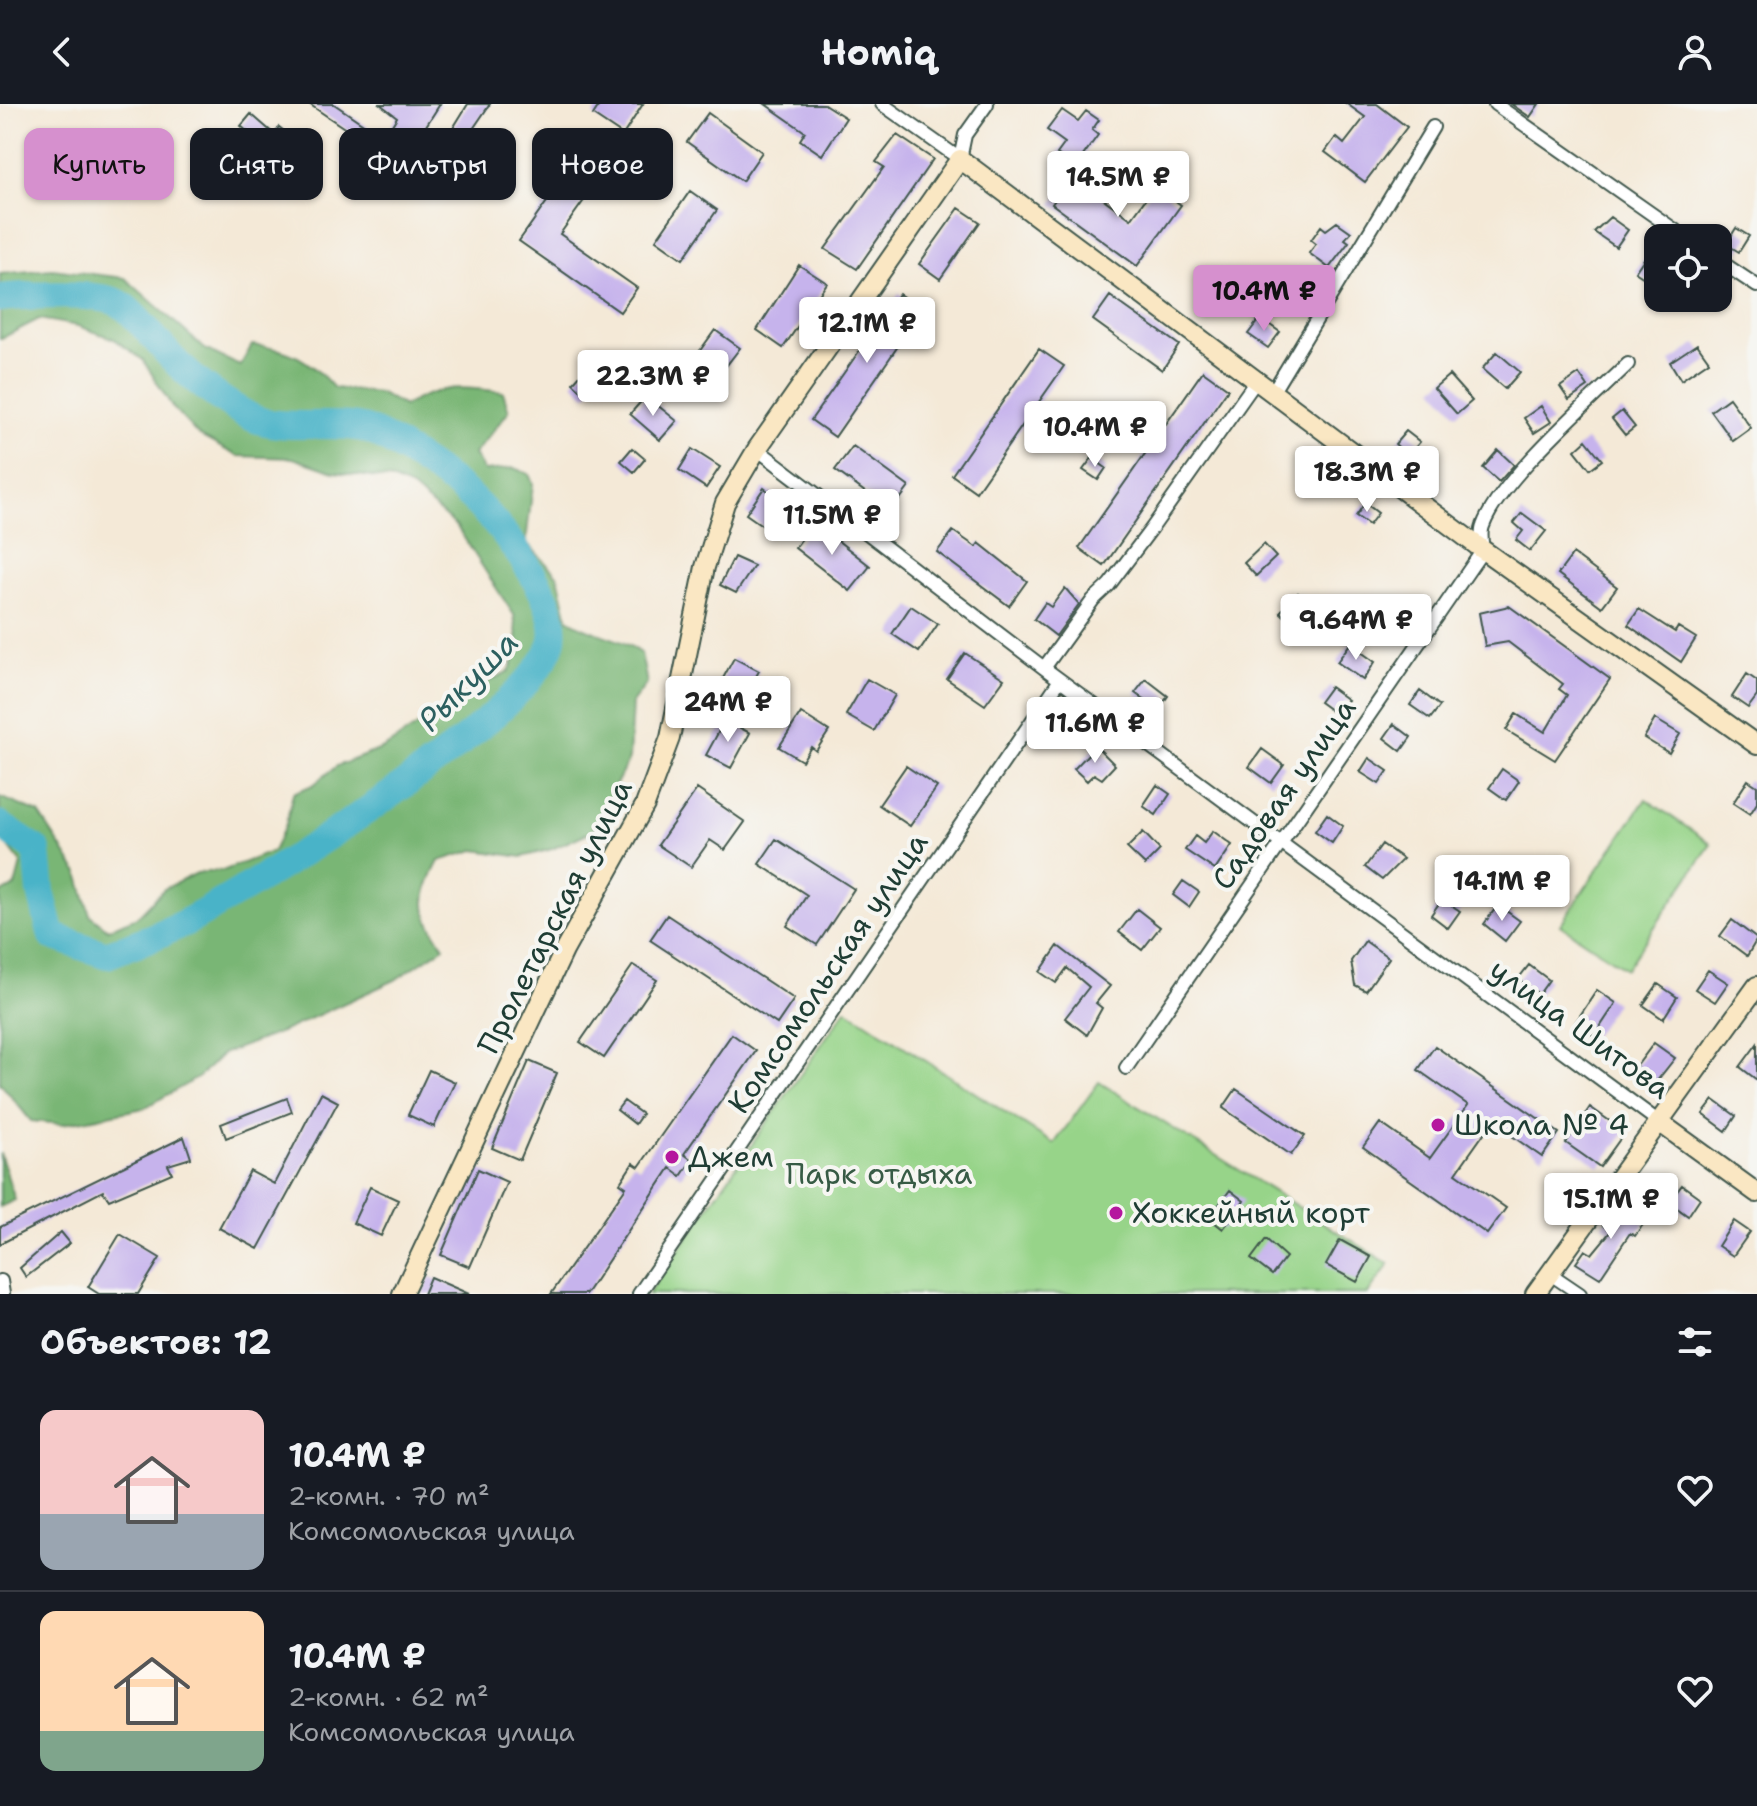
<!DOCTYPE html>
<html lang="ru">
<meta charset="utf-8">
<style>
body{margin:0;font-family:"Shantell Sans",sans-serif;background:#20242c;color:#f1f3f6;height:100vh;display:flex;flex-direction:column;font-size:30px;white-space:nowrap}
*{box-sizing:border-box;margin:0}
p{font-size:26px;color:#9ea1a6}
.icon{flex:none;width:44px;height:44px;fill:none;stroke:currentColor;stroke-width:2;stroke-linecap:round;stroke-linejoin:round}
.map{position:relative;height:1190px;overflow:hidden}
.panel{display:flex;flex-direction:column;background:#171b24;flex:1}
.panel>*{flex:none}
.top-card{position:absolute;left:24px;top:24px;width:800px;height:72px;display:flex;gap:16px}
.controls{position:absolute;left:1644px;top:120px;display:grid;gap:16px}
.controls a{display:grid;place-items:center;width:88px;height:88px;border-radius:16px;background:#171b24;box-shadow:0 2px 6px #0004;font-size:40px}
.price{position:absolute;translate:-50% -68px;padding:0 18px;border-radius:8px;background:#fff;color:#222;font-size:26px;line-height:52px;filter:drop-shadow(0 2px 4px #0008)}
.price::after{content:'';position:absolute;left:50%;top:48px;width:24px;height:18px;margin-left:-12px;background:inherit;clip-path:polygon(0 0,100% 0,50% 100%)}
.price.active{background:#d690ce;color:#111}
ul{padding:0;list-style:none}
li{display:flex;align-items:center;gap:24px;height:200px;padding:0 40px}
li+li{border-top:2px solid #363941}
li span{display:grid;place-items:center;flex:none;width:224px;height:160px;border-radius:16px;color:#555}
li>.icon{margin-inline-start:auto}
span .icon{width:96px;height:96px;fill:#fffc;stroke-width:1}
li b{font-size:34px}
h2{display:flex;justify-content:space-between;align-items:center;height:96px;padding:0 40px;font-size:34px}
.chip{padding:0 28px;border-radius:16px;background:#171b24;box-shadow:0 2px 6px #0004;font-size:28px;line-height:72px}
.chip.active{background:#d690ce;color:#111}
header{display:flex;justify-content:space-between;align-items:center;height:104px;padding:0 40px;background:#171b24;font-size:36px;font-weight:700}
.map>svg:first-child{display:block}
</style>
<header><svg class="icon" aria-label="back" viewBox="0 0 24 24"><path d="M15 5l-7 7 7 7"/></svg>Homiq<svg class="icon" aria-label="person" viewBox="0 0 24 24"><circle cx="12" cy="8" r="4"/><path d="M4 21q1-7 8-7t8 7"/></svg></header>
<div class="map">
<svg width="1757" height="1190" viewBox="0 0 1757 1190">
<rect width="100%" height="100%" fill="#f6f6f2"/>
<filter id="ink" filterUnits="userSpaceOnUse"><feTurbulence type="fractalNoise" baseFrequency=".0125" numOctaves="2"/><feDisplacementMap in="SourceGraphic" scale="16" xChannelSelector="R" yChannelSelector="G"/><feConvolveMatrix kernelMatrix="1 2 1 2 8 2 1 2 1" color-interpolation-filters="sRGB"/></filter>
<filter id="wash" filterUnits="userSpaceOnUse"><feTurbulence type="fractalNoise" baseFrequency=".006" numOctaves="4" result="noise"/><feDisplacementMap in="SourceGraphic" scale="32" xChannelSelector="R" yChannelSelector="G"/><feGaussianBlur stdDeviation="1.8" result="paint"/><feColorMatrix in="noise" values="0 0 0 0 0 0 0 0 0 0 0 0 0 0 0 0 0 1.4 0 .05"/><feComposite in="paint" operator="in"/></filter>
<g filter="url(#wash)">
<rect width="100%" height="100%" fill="#f4e9d7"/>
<path fill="#97d489" stroke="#5b885e" stroke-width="2" d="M1646,695L1711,740L1626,865L1560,821Z
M846,905L1054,1040L1099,978L1389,1160L1368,1190H648Z"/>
<path fill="#79b675" stroke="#4c7a54" stroke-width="2" d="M52,165L125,174L205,245L240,262L252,241C291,245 309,255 334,284L379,289L404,302C442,280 461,282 503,288L509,307L474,350L484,367L514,364L529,370L533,380L526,438L558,472L568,515C592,531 618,532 641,549L647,579L632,599L629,655L592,727L552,745L522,753L475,746L439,757C419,796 420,807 444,843L395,876L281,928L222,950L199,973L144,1004L63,1020L31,1017L0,979V790L15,782L21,759L0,731V693L39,709L78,769L90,811L108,825L137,813L164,785L197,769L225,766L273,747L286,720L293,689L313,681L337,662L384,644L472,586L509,567L519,545L514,511L497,485L457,423L412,384L393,376L334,368L293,354L237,352L198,331L173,304L143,256L114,235L78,222L39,215L0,235V170Z
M0,1049L15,1096L0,1103Z"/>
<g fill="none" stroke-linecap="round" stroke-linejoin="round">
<path stroke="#4ab3c8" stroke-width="28" d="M0,194C26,191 97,188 119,199C135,208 165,249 181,263C200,281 229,302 253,314C279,327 336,316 366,325C384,331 441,369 457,382C490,407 565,496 552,539C529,614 269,772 194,814C167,829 136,839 107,851L52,832L41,788L37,746L0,721"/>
</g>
<g id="blocks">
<path fill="#c6b3ec" d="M309,0H334L384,34L397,13L380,0H440L403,58L359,34Z
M468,0H490L428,91L416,84Z
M600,0H643L623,31L593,11Z
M765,0H824L846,14L822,51L800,36L805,28Z
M1347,0H1377L1407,23L1365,78L1325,48L1336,33L1344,40L1365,13Z
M1511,0H1539L1530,13Z
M1062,6L1078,17L1086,7L1099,16L1092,26L1098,31L1075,63L1057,50L1065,39L1047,26Z
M708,9L762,48L742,77L687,38Z
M251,10L274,30L279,23L300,40L284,60L241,22Z
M897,31L933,55L857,165L825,145L884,63L876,58Z
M591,36L615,53L560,130L637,184L620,208L519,137Z
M1072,72L1131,115L1155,82L1181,101L1137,162L1052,100Z
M690,87L717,106L683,155L656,136Z
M959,104L980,118L940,175L919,160Z
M1610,113L1628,126L1616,143L1594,128Z
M1337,118L1351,128L1345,135L1349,138L1329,164L1309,149L1316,140L1311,136L1321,122L1326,126Z
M1736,124L1749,132L1739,148L1726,140Z
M1648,149L1658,156V183L1635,168Z
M799,161L827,179L783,244L757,226Z
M1290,174L1310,189L1300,202L1280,188Z
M899,190L923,206L835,333L811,316Z
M1110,192L1179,241L1162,266L1093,216Z
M1260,214L1280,228L1268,244L1248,230Z
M715,226L740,244L723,266L699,248Z
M1697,240L1709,257L1681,276L1670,258Z
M1039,245L1064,262L976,388L952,371Z
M1497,248L1520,268L1505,285L1482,265Z
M589,261L602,273L586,291L573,279Z
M1203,267L1228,285L1104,462L1079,444Z
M1579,270L1588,283L1569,296L1560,283Z
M1449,271L1472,297L1457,310L1434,284Z
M646,292L677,317L660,336L630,310Z
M1729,294L1751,324L1733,337L1711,307Z
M1541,302L1551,318L1534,329L1524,314Z
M1622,307L1635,323L1625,331L1612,315Z
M1406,327L1420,338L1408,352L1395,340Z
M1586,336L1602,356L1590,365L1575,346Z
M853,342L909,383L891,407L835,366Z
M632,344L645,355L634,368L621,357Z
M692,345L720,363L706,384L679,366Z
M1498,346L1514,361L1499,378L1483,364Z
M1092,354L1106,364L1098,376L1083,366Z
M764,384L794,405L776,431L746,410Z
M1365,399L1378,409L1369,421L1356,412Z
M1522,409L1546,427L1530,447L1516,436L1523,427L1514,419Z
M814,418L870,462L850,487L795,444Z
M953,427L976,443L979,439L1027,477L1009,502L937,448Z
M1264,440L1276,453L1256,472L1244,459Z
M1573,450L1617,483L1602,503L1558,470Z
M734,453L754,462L736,489L720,481Z
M1065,484L1079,500L1056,532L1034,515L1045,499L1051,503Z
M1298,489L1311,502L1293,520L1280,508Z
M911,502L938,520L919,548L892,530Z
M1509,502L1610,575L1555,656L1506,626L1516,610L1545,628L1567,591L1559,585L1563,580L1508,538L1485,542L1479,509Z
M1383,503L1399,520L1388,536L1369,523Z
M1639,505L1675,528L1678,523L1696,534L1681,558L1628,521Z
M1350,540L1375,558L1363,576L1337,558Z
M965,549L1004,575L985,601L947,575Z
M734,554L759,567L740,602L715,589Z
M1747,570L1757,577V592L1748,604L1732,593Z
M867,575L895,591L874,627L846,611Z
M1146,575L1168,592L1158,606L1135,589Z
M1330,583L1348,596L1337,611L1319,598Z
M1420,587L1440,602L1430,615L1410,601Z
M801,609L829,627L816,647L811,643L802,657L779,643Z
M1655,615L1680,630L1669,649L1644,634Z
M725,616L750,629L731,664L706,651Z
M1394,620L1411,633L1401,647L1384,634Z
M1096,642L1115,661L1102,675L1094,670L1087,677L1074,665Z
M1262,645L1284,661L1271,679L1249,663Z
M1369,654L1388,667L1379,680L1360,668Z
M906,662L937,683L910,722L879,701Z
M1502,665L1519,677L1506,696L1489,684Z
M1748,676L1757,682V699L1750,710L1733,699Z
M1157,681L1170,690L1156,711L1143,702Z
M697,685L745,718L725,746L710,736L691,763L658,741Z
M1327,710L1343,722L1332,739L1315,727Z
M1213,727L1232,741L1215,766L1185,746L1195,732L1204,739Z
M1143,728L1160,746L1145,761L1127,744Z
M776,735L854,785L817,841L787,822L807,791L759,760Z
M1382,740L1403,755L1382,776L1365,763Z
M1183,777L1199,788L1189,803L1173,791Z
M1442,795L1460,807L1448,824L1431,811Z
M1498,801L1520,817L1505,837L1484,820Z
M1137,805L1160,823L1142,846L1119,828Z
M667,811L794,895L777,920L650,836Z
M1732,816L1757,835L1747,852L1720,832Z
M1365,837L1389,854L1366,887L1355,881L1351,857Z
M1058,842L1110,882L1096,899L1102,904L1087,931L1065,914L1089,883L1067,864L1056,879L1040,868Z
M633,861L657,876L604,954L580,938Z
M1529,861L1549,876L1539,890L1518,875Z
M1708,866L1728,879L1715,898L1695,885Z
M1658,880L1677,893L1663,915L1643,901Z
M1597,886L1616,899L1594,932L1575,919Z
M732,930L756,947L684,1050L692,1056L681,1072L670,1064L586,1190H551L626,1083L620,1079L633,1059L639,1063Z
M1654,939L1675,954L1656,978L1636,963Z
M1757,940V976L1740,963Z
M1435,942L1559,1029L1542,1053L1492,1018L1456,1069L1506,1104L1487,1130L1363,1043L1380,1019L1430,1054L1468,1001L1418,966Z
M529,957L557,969L520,1056L492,1044Z
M429,966L455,978L434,1023L408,1011Z
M1236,985L1305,1032L1291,1051L1223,1004Z
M321,989L338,998L258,1145L219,1124L250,1067L274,1080Z
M287,994L292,1008L226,1034L221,1020Z
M1714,996L1736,1012L1726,1027L1703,1010Z
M624,997L642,1010L635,1020L617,1006Z
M1590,1003L1625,1028L1600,1063L1566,1039Z
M184,1033L191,1054L168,1061L172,1069L109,1096L103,1087L0,1140V1123Z
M478,1065L507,1078L470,1163L441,1151Z
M1682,1081L1700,1094L1688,1112L1669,1098Z
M370,1083L398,1096L381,1132L353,1119Z
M1230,1086L1244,1097L1223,1125L1209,1114Z
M1617,1100L1644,1119L1635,1132L1630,1129L1600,1174L1576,1159L1585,1146L1592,1150L1611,1127L1603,1121Z
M1734,1117L1750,1128L1733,1152L1718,1142Z
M61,1128L70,1139L26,1173L20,1164Z
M120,1130L160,1154L138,1190H99L88,1183Z
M1266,1135L1286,1153L1272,1171L1251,1155Z
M1340,1136L1371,1153L1357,1178L1326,1161Z
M430,1173L469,1190H423Z"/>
</g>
</g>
<g filter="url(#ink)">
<use href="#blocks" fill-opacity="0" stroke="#3f574c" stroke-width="2"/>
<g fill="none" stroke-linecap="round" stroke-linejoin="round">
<defs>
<path id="street" d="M882,0L960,55L965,31L987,0
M1495,0L1686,134
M1718,156L1757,182
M1272,289L1433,23
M757,345L1044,564L1659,1018
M1044,564L1093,496L1109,481L1152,424L1256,277
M1126,964L1483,446C1482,438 1480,429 1483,422C1499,377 1591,296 1628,260
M1549,1169L1580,1190
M1,1177L3,1190
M639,1190L1060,576"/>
<path id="secondary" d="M1659,1018L1757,1089
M402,1190L564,847L645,701L670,634L705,463L725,399L757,345L960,55L1483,446L1757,641
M1535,1190L1757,882"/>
</defs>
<use href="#street" stroke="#3f574c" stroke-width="16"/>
<use href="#secondary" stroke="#3f574c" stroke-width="22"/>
<use href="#street" stroke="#fff" stroke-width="12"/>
<use href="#secondary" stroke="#fae7c3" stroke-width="18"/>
</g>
</g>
<g fill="#b5179e" stroke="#f6f6f2" stroke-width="3">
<circle cx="1438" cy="1021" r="8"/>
<circle cx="672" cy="1053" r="8"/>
<circle cx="1116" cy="1109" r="8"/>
</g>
<g text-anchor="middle" stroke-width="8" stroke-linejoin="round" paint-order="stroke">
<g font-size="30" fill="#1f3d34" stroke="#f6f6f2">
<text transform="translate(1284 690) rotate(-55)" y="10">Садовая улица</text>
<text transform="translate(555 813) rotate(-63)" y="10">Пролетарская улица</text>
<text transform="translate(828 869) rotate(-56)" y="10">Комсомольская улица</text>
<text transform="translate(1580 925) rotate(36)" y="10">улица Шитова</text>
</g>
<g font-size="30" fill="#1f3d34" stroke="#f6f6f2" text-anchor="start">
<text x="1454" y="1031">Школа № 4</text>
<text x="688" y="1063">Джем</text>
<text x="1132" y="1119">Хоккейный корт</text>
</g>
<g font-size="30" fill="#375b45" stroke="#f6f6f2">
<text x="879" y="1080">Парк отдыха</text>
</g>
<g font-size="32" font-style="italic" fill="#2c6060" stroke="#f6f6f2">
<text transform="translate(468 577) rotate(-45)" y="11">Рыкуша</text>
</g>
</g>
</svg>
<div class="controls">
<a><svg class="icon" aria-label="locate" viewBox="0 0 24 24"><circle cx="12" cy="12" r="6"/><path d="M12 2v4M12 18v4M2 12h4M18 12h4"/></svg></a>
</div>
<b class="price" style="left:1118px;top:115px">14.5M ₽</b>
<b class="price active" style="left:1264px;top:229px">10.4M ₽</b>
<b class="price" style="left:867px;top:261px">12.1M ₽</b>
<b class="price" style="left:653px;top:314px">22.3M ₽</b>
<b class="price" style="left:1095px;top:365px">10.4M ₽</b>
<b class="price" style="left:1367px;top:410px">18.3M ₽</b>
<b class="price" style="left:832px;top:453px">11.5M ₽</b>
<b class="price" style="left:1356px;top:558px">9.64M ₽</b>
<b class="price" style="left:728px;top:640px">24M ₽</b>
<b class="price" style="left:1095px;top:661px">11.6M ₽</b>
<b class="price" style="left:1502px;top:819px">14.1M ₽</b>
<b class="price" style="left:1611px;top:1137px">15.1M ₽</b>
<div class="top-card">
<a class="chip active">Купить</a>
<a class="chip">Снять</a>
<a class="chip">Фильтры</a>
<a class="chip">Новое</a>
</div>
</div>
<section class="panel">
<h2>Объектов: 12<svg class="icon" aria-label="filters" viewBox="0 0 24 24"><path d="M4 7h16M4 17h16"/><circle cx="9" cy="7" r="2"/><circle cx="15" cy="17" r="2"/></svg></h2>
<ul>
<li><span style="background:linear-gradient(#f6c9c9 65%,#9aa5b1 0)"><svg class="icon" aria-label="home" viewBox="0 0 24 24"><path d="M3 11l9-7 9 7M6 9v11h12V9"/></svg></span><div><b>10.4M ₽</b><p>2-комн. · 70 m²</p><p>Комсомольская улица</p></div><svg class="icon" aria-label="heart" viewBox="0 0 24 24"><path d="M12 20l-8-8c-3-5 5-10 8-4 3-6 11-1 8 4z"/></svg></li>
<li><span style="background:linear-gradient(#ffd9b3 75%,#7fa58c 0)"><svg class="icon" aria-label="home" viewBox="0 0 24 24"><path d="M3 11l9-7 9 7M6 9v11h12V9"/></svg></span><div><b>10.4M ₽</b><p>2-комн. · 62 m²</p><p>Комсомольская улица</p></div><svg class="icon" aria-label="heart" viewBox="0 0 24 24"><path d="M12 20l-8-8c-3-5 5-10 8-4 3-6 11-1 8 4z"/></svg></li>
</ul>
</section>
